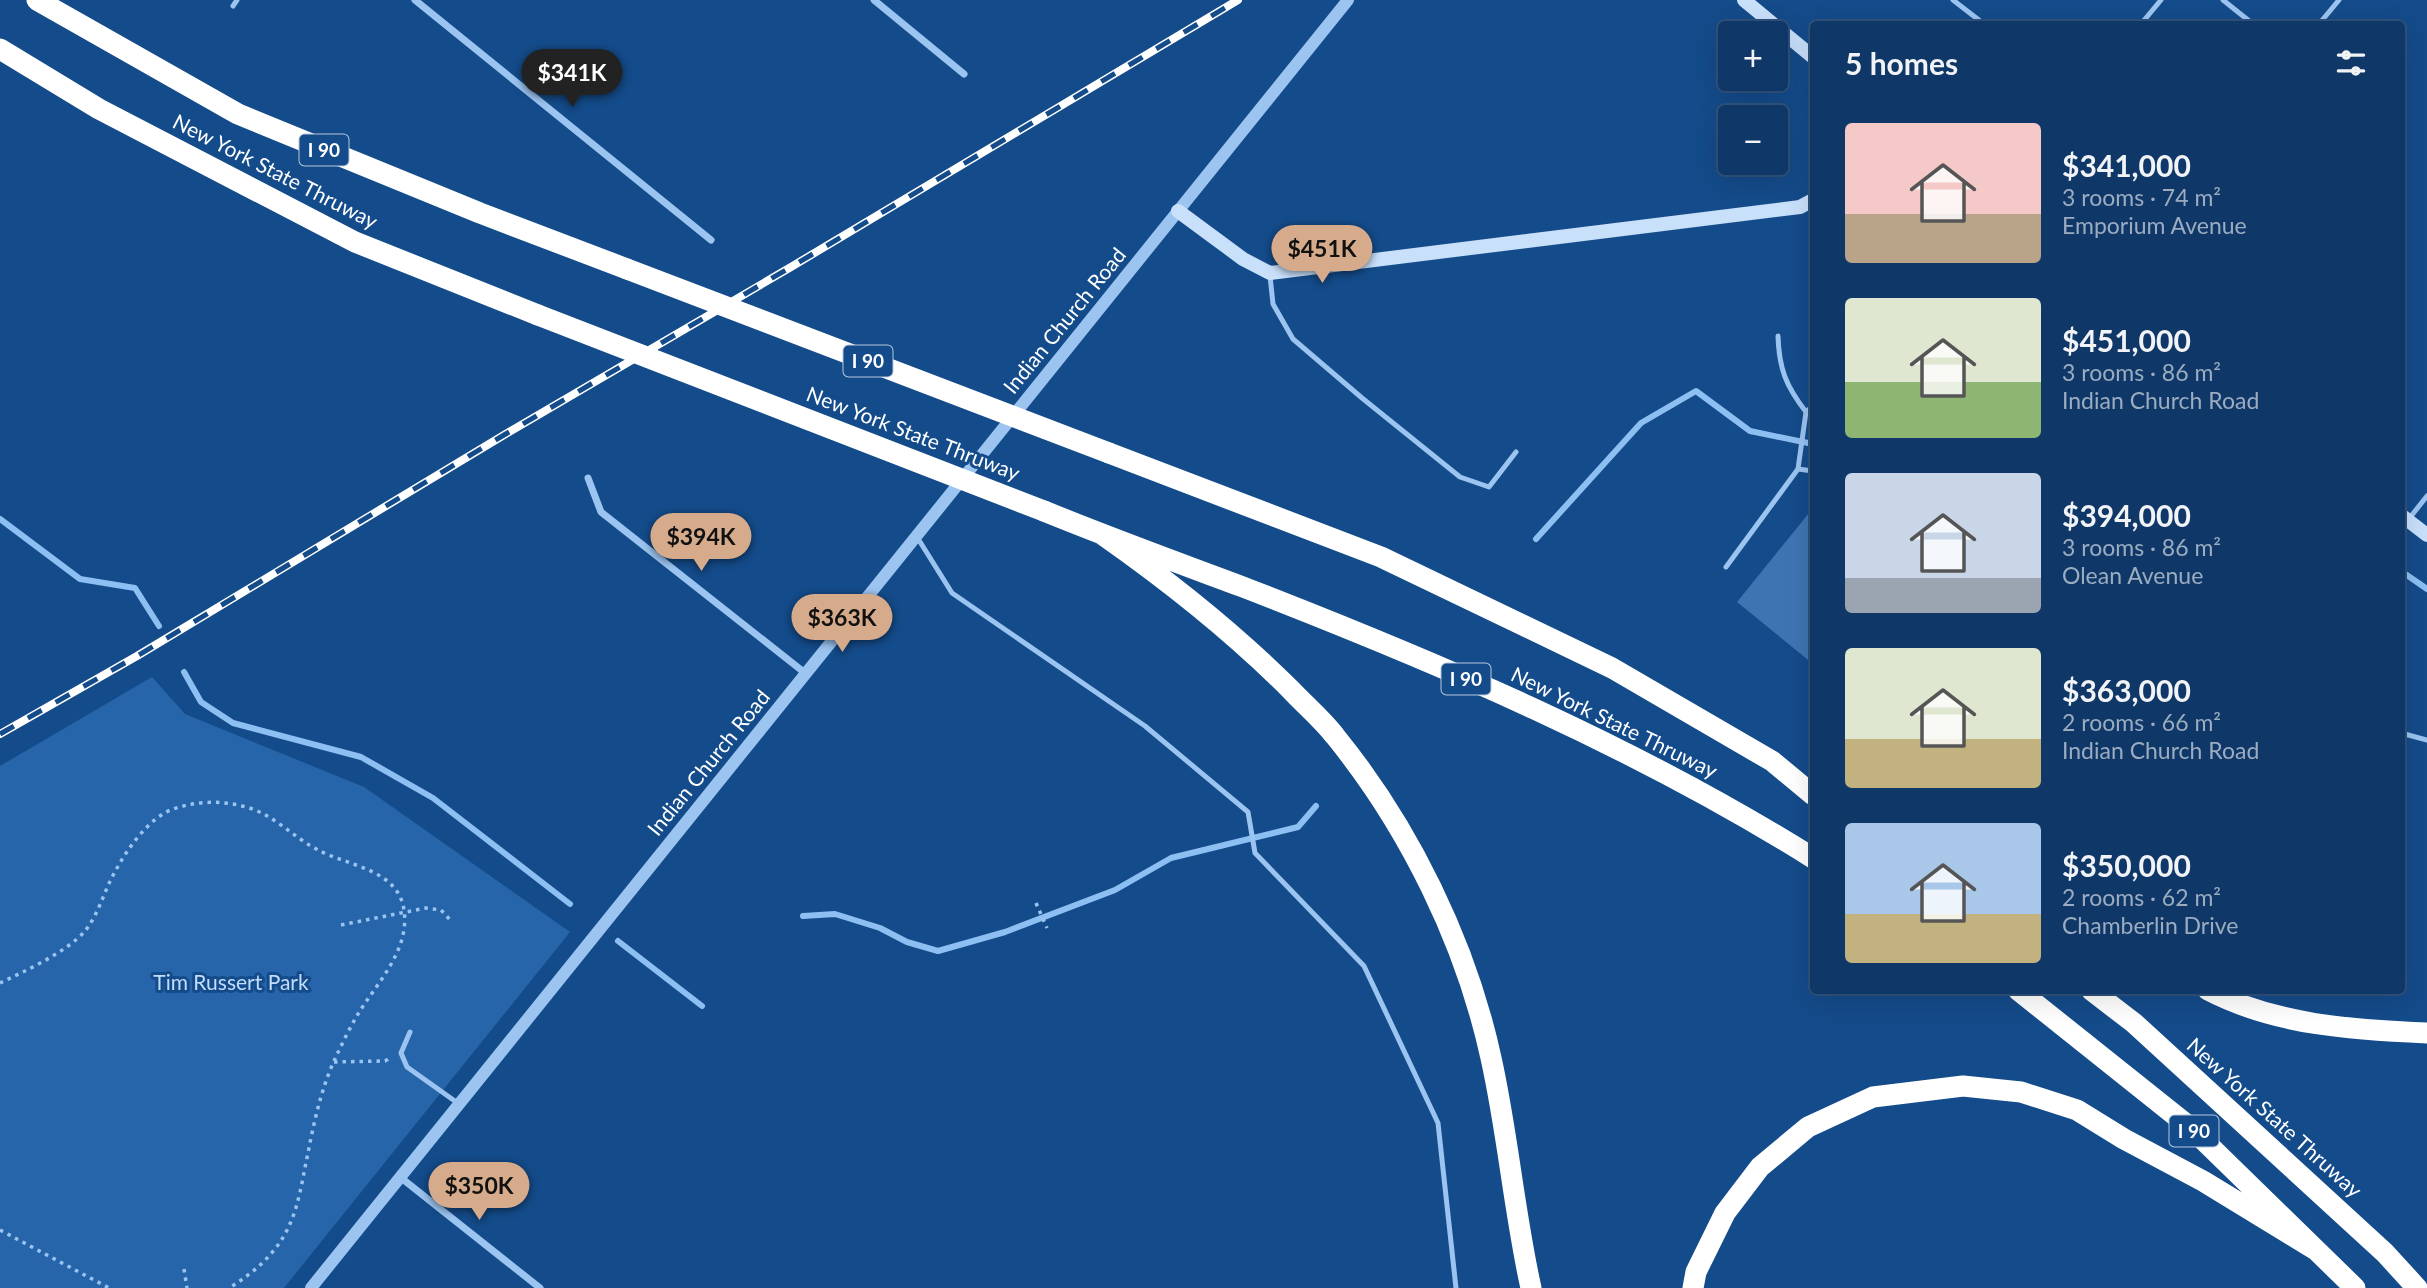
<!DOCTYPE html>
<meta charset="utf-8">
<style>
body{margin:0;font-family:Lato,sans-serif;background:#183f6e;color:#f1f3f6;height:100vh;display:flex;flex-direction:column;font-size:26px;white-space:nowrap}
*{box-sizing:border-box;margin:0}
p{font-size:23px;color:#9bacc0}
.icon{flex:none;width:38px;height:38px;fill:none;stroke:currentColor;stroke-width:2;stroke-linecap:round;stroke-linejoin:round}
.map{position:relative;flex:1;overflow:hidden}
.details{position:absolute;left:1810px;top:21px;width:595px;height:973px;display:flex;flex-direction:column;background:#0f3868;border-radius:7px;box-shadow:0 7px 28px #0002,0 0 0 2px #2f527c}
.details>*{flex:none}
.fabs{position:absolute;left:1718px;top:21px;display:grid;gap:14px}
.fabs a{display:grid;place-items:center;width:70px;height:70px;border-radius:7px;background:#0f3868;box-shadow:0 7px 28px #0002,0 0 0 2px #2f527c;font-size:35px}
.price{position:absolute;translate:-50% -60px;padding:0 16px;border-radius:24px;background:#d6ab8b;color:#111;font-size:23px;line-height:46px;filter:drop-shadow(0 2px 4px #0008)}
.price::after{content:'';position:absolute;left:50%;top:42px;width:21px;height:16px;margin-left:-10px;background:inherit;clip-path:polygon(0 0,100% 0,50% 100%)}
.price.selected{background:#222;color:#fff}
ul{padding:0;list-style:none}
li{display:flex;align-items:center;gap:21px;height:175px;padding:0 35px}
li span{display:grid;place-items:center;flex:none;width:196px;height:140px;border-radius:7px;color:#555}
li>.icon{margin-inline-start:auto}
span .icon{width:84px;height:84px;fill:#fffc;stroke-width:1}
li b{font-size:30px}
h2{display:flex;justify-content:space-between;align-items:center;height:84px;padding:0 35px;font-size:30px}
.map>svg:first-child{display:block}
</style>
<div class="map">
<svg width="2427" height="1288" viewBox="0 0 2427 1288">
<rect width="100%" height="100%" fill="#144b8a"/>
<path fill="#2665a9" d="M152,677L185,714L364,787L570,932L284,1288H0V766Z"/>
<g fill="none" stroke-linecap="round" stroke-linejoin="round">
<path stroke="#8dbff3" stroke-width="6" d="M0,519L80,579L135,588L159,626
M1536,539L1641,423L1696,391L1750,431L1813,444
M2401,571L2427,589
M184,672L201,702L233,723L361,757L433,798L570,904
M803,916L835,914L880,928L907,942L938,951L1005,932L1115,890L1171,858L1298,827L1316,806
M618,941L702,1006"/>
</g>
<path fill="#3d75b3" d="M1813,508V664L1737,602Z"/>
<g fill="none" stroke-linecap="round" stroke-linejoin="round">
<path stroke="#9bc4f0" stroke-width="3.5" stroke-dasharray="3.5 5" stroke-linecap="butt" d="M1036,903L1047,928
M341,925L426,908L441,910L452,922
M0,983C25,971 67,952 85,931C100,912 104,890 116,870C127,849 150,817 173,809C197,801 221,800 246,807C273,814 293,837 318,850C348,866 398,869 404,910C410,950 377,983 358,1014C349,1029 341,1046 334,1061C321,1090 314,1122 308,1153C302,1180 299,1209 285,1234C272,1257 252,1274 229,1288
M334,1062L385,1061L390,1058
M0,1230L109,1288
M184,1269L187,1288"/>
<path stroke="#9bc4f0" stroke-width="5" d="M1953,0L1984,24
M2223,0L2253,24
M233,6L237,0
M2141,24L2161,0
M2319,24L2339,0
M1270,276L1273,304L1293,339L1362,398L1460,477L1489,487L1516,452
M1778,336C1779,369 1786,386 1806,412
M1798,469L1806,412L1813,406
M2408,520L2427,496
M917,537L952,593L1145,726L1248,812L1255,853L1364,966L1438,1123L1456,1288
M1726,567L1798,469L1813,471
M2401,733L2427,740
M410,1032L401,1053L407,1067L459,1104"/>
<path stroke="#9bc4f0" stroke-width="7" d="M415,0L711,240
M874,0L964,74
M588,478L601,512L805,673
M400,1177L540,1288"/>
<path stroke="#9bc4f0" stroke-width="12" d="M311,1288L1348,0"/>
<path stroke="#c9e0fb" stroke-width="14" d="M1744,0L1813,57
M1178,211L1243,259L1270,273L1800,207L1813,200
M2401,515L2427,535"/>
<path stroke="#fff" stroke-width="21" d="M37,0L238,114L480,213L627,269
M0,49L99,109L355,242L538,315
M1109,453L1381,557L1612,668L1772,761L1813,795
M1044,511C1110,538 1176,562 1243,587C1439,663 1634,746 1813,858
M1103,535C1170,582 1233,632 1291,690C1305,705 1322,719 1335,736C1409,827 1466,943 1491,1058C1508,1134 1514,1212 1531,1288
M2018,990L2191,1128L2355,1288
M2091,990L2134,1023L2385,1253L2417,1288
M2208,990C2275,1025 2353,1030 2427,1033
M1693,1288L1696,1272L1725,1213L1760,1167L1808,1127L1873,1097L1963,1086L2021,1092L2077,1110L2124,1139L2203,1181L2316,1250"/>
<defs>
<path id="rail" d="M0,734L137,656L504,435L791,267L1238,0"/>
</defs>
<use href="#rail" stroke="#fff" stroke-width="8"/>
<use href="#rail" stroke="#144b8a" stroke-width="5" stroke-dasharray="16" stroke-linecap="butt"/>
<path stroke="#fff" stroke-width="21" d="M627,269L1109,453
M538,315L1044,511"/>
</g>
<g text-anchor="middle" stroke-width="6" stroke-linejoin="round" paint-order="stroke">
<g fill="#144b8a" stroke="#b8c9dc" stroke-width="2">
<rect x="299.5" y="134.5" width="49" height="31" rx="5"/>
<rect x="843.5" y="345.5" width="49" height="31" rx="5"/>
<rect x="1441.5" y="663.5" width="49" height="31" rx="5"/>
<rect x="2169.5" y="1115.5" width="49" height="31" rx="5"/>
</g>
<g font-size="19" font-weight="bold" fill="#fff">
<text x="324" y="157">I 90</text>
<text x="868" y="368">I 90</text>
<text x="1466" y="686">I 90</text>
<text x="2194" y="1138">I 90</text>
</g>
<g font-size="21" fill="#fff" stroke="#144b8a">
<text transform="translate(275 172) rotate(27)" y="7">New York State Thruway</text>
<text transform="translate(1065 321) rotate(-51)" y="7">Indian Church Road</text>
<text transform="translate(913 434) rotate(21)" y="7">New York State Thruway</text>
<text transform="translate(1614 723) rotate(26)" y="7">New York State Thruway</text>
<text transform="translate(709 763) rotate(-51)" y="7">Indian Church Road</text>
<text transform="translate(2274 1118) rotate(42)" y="7">New York State Thruway</text>
</g>
<g font-size="21" fill="#c2ddfb" stroke="#144b8a">
<text x="231" y="990">Tim Russert Park</text>
</g>
</g>
</svg>
<div class="fabs">
<a>+</a>
<a>−</a>
</div>
<b class="price selected" style="left:572px;top:109px">$341K</b>
<b class="price" style="left:1322px;top:285px">$451K</b>
<b class="price" style="left:701px;top:573px">$394K</b>
<b class="price" style="left:842px;top:654px">$363K</b>
<b class="price" style="left:479px;top:1222px">$350K</b>
<section class="details">
<h2>5 homes<svg class="icon" aria-label="filters" viewBox="0 0 24 24"><path d="M4 7h16M4 17h16"/><circle cx="9" cy="7" r="2"/><circle cx="15" cy="17" r="2"/></svg></h2>
<ul>
<li><span style="background:linear-gradient(#f6c9c9 65%,#b9a48a 0)"><svg class="icon" aria-label="home" viewBox="0 0 24 24"><path d="M3 11l9-7 9 7M6 9v11h12V9"/></svg></span><div><b>$341,000</b><p>3 rooms · 74 m²</p><p>Emporium Avenue</p></div></li>
<li><span style="background:linear-gradient(#dfe7d0 60%,#8fb573 0)"><svg class="icon" aria-label="home" viewBox="0 0 24 24"><path d="M3 11l9-7 9 7M6 9v11h12V9"/></svg></span><div><b>$451,000</b><p>3 rooms · 86 m²</p><p>Indian Church Road</p></div></li>
<li><span style="background:linear-gradient(#c9d6e8 75%,#9aa5b1 0)"><svg class="icon" aria-label="home" viewBox="0 0 24 24"><path d="M3 11l9-7 9 7M6 9v11h12V9"/></svg></span><div><b>$394,000</b><p>3 rooms · 86 m²</p><p>Olean Avenue</p></div></li>
<li><span style="background:linear-gradient(#dfe7d0 65%,#c2b280 0)"><svg class="icon" aria-label="home" viewBox="0 0 24 24"><path d="M3 11l9-7 9 7M6 9v11h12V9"/></svg></span><div><b>$363,000</b><p>2 rooms · 66 m²</p><p>Indian Church Road</p></div></li>
<li><span style="background:linear-gradient(#a9c7e8 65%,#c2b280 0)"><svg class="icon" aria-label="home" viewBox="0 0 24 24"><path d="M3 11l9-7 9 7M6 9v11h12V9"/></svg></span><div><b>$350,000</b><p>2 rooms · 62 m²</p><p>Chamberlin Drive</p></div></li>
</ul>
</section>
</div>
